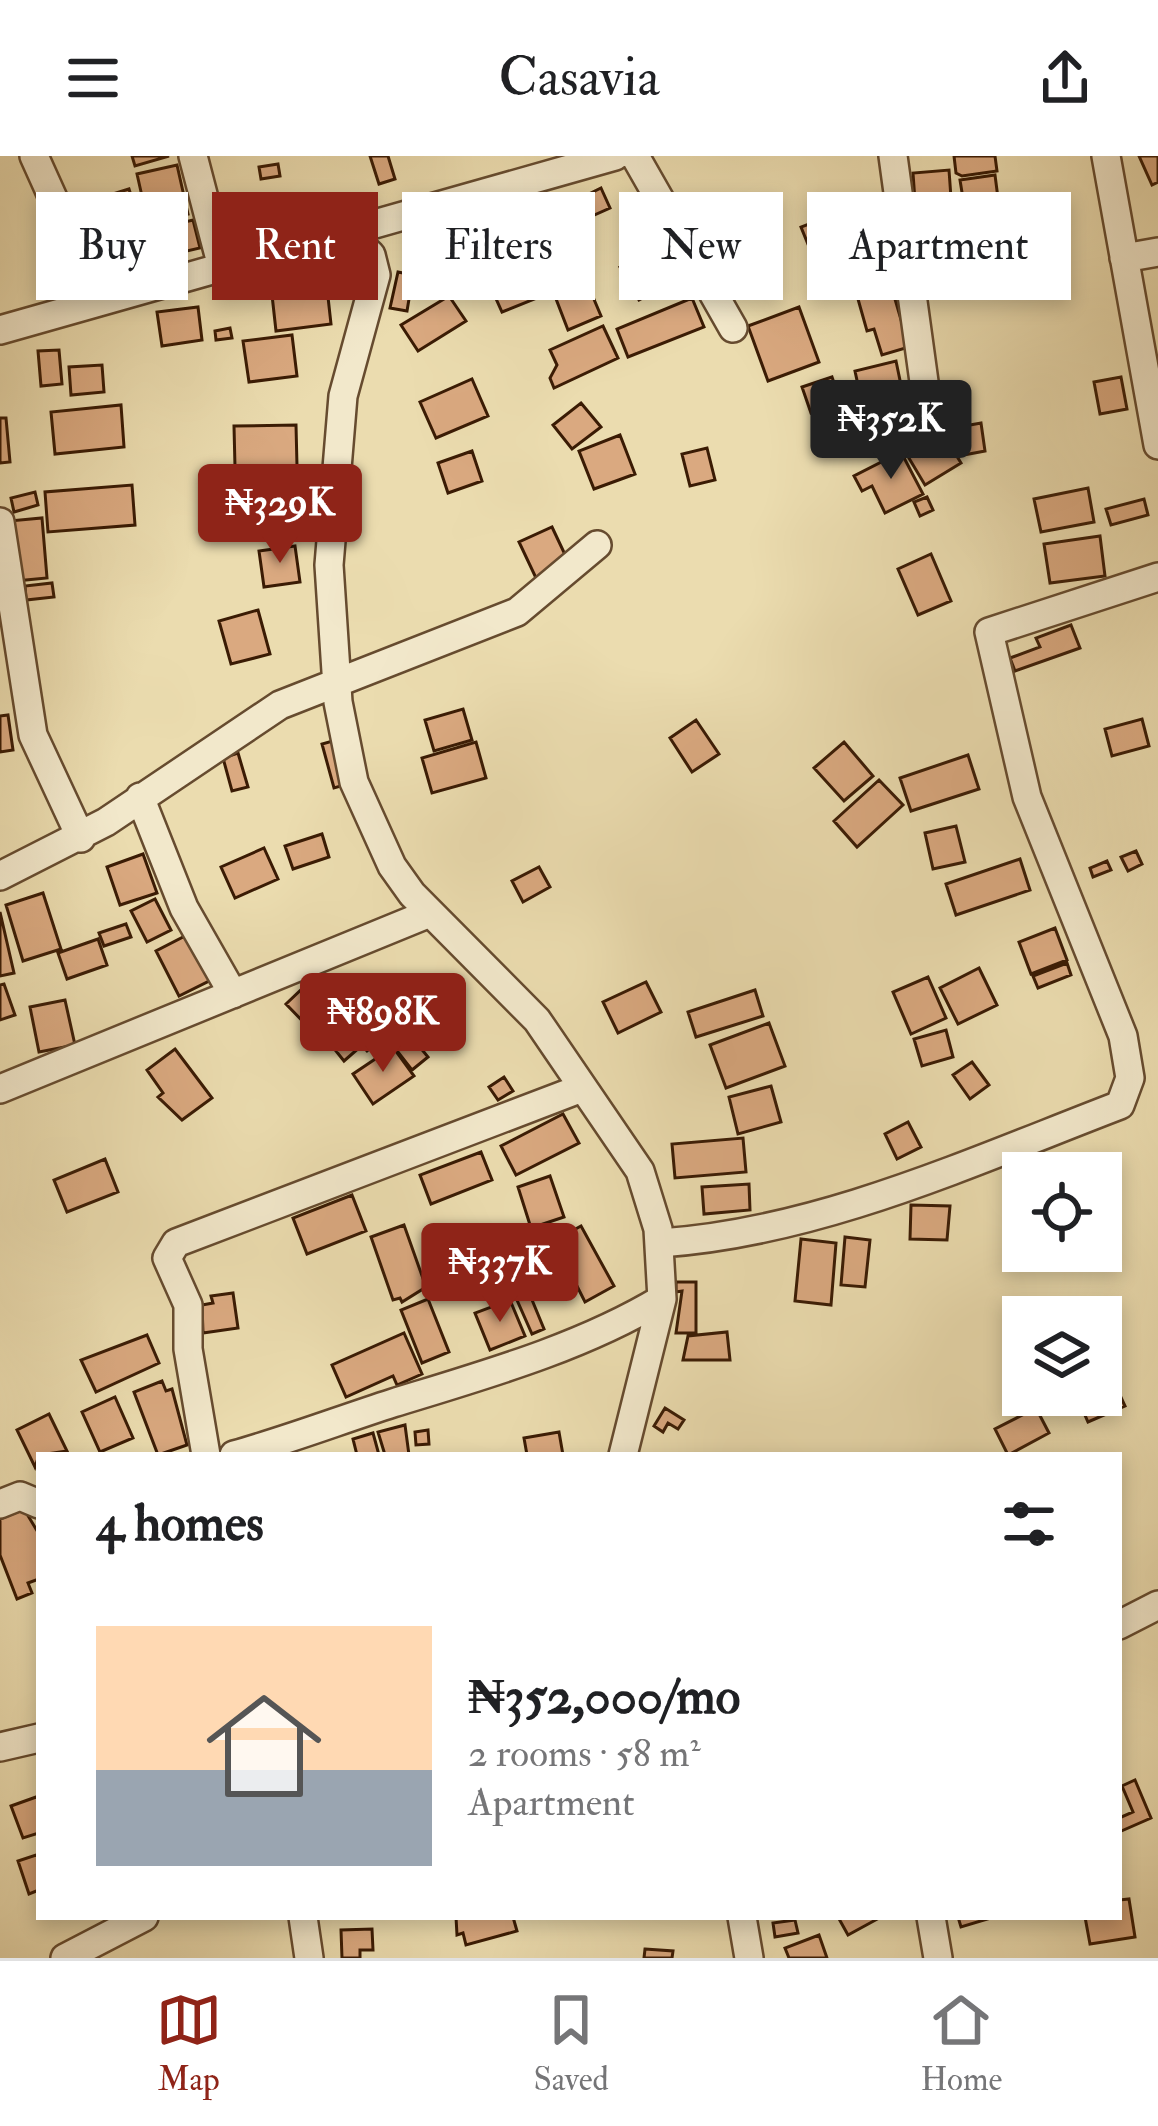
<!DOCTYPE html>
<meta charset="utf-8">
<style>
body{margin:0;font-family:"IM FELL Double Pica",serif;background:#f6f6f6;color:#202124;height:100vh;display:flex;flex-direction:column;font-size:45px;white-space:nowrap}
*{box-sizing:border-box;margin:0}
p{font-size:39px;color:#757577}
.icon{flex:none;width:66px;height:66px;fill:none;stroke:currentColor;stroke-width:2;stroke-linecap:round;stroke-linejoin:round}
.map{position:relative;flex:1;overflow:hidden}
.sheet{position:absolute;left:36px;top:1296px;width:1086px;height:468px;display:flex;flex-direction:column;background:#fff;border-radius:0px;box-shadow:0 6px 18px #0003}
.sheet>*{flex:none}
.guide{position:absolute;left:36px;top:36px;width:1086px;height:108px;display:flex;gap:24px}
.controls{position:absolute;left:1002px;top:996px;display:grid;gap:24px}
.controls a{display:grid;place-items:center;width:120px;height:120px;border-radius:0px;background:#fff;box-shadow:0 6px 18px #0003;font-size:60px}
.price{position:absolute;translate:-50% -102px;padding:0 27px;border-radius:12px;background:#8f2418;color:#fff;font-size:39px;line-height:78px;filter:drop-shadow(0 3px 6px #0008)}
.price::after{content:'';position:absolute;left:50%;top:72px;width:36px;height:27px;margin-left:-18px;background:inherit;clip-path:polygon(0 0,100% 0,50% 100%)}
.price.current{background:#222;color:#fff}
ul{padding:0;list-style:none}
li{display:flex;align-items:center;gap:36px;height:300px;padding:0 60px}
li+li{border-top:3px solid #e0e0e0}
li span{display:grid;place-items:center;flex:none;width:336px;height:240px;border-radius:0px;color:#555}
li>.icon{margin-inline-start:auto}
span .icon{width:144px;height:144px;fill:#fffc;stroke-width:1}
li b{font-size:51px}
h2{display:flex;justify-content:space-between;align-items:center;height:144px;padding:0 60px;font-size:51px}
.tag{padding:0 42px;border-radius:0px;background:#fff;box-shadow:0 6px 18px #0003;font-size:42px;line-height:108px}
.tag.current{background:#8f2418;color:#fff}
header{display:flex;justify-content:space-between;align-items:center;height:156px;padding:0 60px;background:#fff;font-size:54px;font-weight:600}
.dock{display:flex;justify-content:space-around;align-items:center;height:168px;border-top:3px solid #e0e0e0;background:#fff;font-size:33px;color:#757577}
.dock a{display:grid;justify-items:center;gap:6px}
.dock .current{color:#8f2418}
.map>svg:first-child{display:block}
</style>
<header><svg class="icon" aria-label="menu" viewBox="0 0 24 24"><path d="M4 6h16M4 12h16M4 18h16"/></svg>Casavia<svg class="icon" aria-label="share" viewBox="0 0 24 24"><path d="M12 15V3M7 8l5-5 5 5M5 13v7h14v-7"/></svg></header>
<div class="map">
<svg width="1158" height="1802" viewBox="0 0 1158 1802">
<rect width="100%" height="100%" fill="#ebdcaf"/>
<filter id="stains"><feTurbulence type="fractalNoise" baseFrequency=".00167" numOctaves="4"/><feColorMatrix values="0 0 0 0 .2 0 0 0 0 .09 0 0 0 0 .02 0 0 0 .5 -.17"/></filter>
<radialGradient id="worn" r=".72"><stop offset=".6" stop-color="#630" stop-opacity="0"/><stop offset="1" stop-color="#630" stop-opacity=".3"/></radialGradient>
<path fill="#daa980" stroke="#3a1b04" stroke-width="3" d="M132,0H169L135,10Z
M370,0H388L395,23L379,28Z
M954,0H995L997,15L962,20L956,17Z
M1139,0H1158V26L1152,29Z
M278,8L280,20L261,23L259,11Z
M177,9L188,58L148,67L137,18Z
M949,14L951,42L915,45L913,17Z
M995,19L999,50L965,55L960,24Z
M601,32L610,52L592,60L583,41Z
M129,33L143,78L113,87L100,42Z
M335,41L340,56L320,63L314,48Z
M864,47L876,78L814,103L801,71Z
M551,55L554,71L497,80L494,63Z
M1004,55L1008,85L972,89L968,59Z
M963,58L968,92L937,96L932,62Z
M193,64L200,92L161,101L154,73Z
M453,79L456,95L438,98L436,82Z
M662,88L681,121L639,144L620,111Z
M530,110L542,140L502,156L489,127Z
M281,113L284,129L264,132L261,116Z
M398,116L413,119L407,155L390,152Z
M585,122L601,160L568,174L553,135Z
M890,126L909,191L882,199L874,173L867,175L856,136Z
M327,132L331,168L276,175L272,139Z
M449,140L466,165L418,195L401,169Z
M692,142L704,171L628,201L617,173Z
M198,151L202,184L162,190L157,156Z
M799,151L819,206L768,225L748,170Z
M603,170L618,202L554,232L550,222L557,209L550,194Z
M230,172L232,182L216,184L215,175Z
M292,179L297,220L249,226L243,185Z
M59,194L62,228L41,230L38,195Z
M896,205L902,234L861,243L855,215Z
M102,209L104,236L71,239L69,211Z
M832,221L841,247L811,257L802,231Z
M1121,221L1127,253L1100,258L1094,226Z
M472,223L488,260L436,282L420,246Z
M581,247L601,271L572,293L553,269Z
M121,249L124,291L55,298L51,256Z
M927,251L961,307L925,329L891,272Z
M0,262H6L10,306L0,307Z
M981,267L985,295L964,299L959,271Z
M296,269L297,310L235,311L234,270Z
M620,279L635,318L594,333L579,295Z
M707,292L715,324L690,330L682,298Z
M472,295L482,325L448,337L438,307Z
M901,296L923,338L885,357L872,330L862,335L854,320Z
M292,321L295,356L245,360L243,325Z
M132,329L135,369L48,376L45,336Z
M1088,332L1094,366L1041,376L1034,343Z
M35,336L38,349L14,356L11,342Z
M927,341L933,354L920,360L914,346Z
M1144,343L1148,359L1111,369L1106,353Z
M42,362L47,422L15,425L9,365Z
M552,371L569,407L536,422L519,386Z
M1100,380L1105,420L1050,427L1044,388Z
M295,390L300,426L264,431L259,395Z
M931,398L951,445L918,459L898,413Z
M52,427L54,441L26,444L25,430Z
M258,454L270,498L231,508L219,465Z
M1071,469L1080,492L1015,515L1010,502L1040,491L1036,482Z
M463,553L472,584L434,595L425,564Z
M8,559L13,594L0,596V560Z
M1142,563L1149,590L1112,600L1105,573Z
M696,564L719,598L692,616L670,582Z
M336,584L348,628L334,632L322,588Z
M476,586L486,622L432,637L422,602Z
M844,586L873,620L844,645L814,612Z
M238,597L248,631L232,635L223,602Z
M968,599L979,633L911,655L900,622Z
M879,624L903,649L857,691L834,665Z
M956,670L965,706L933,713L925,677Z
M322,678L329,701L293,713L285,690Z
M264,692L278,723L235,742L221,711Z
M1136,695L1142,708L1128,715L1121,701Z
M143,698L157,737L120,749L107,711Z
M1020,703L1030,734L956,759L946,728Z
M1107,705L1111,714L1093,721L1090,712Z
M539,711L550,731L523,746L512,725Z
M43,737L61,793L23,805L6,749Z
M155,743L171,774L147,786L131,755Z
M0,756L14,817L0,820Z
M126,768L131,781L104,790L99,777Z
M1055,772L1067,804L1031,818L1019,786Z
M187,779L211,824L179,840L156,795Z
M98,783L107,809L67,823L58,797Z
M1067,807L1071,819L1038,832L1033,820Z
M979,812L997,849L958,868L940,832Z
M928,821L946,862L911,878L893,836Z
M646,826L661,856L618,877L603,846Z
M4,828L15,859L0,864V829Z
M304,831L333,862L316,879L286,848Z
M755,834L763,860L696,881L688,856Z
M65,844L75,889L39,896L30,851Z
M363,854L385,879L367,895L344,870Z
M769,867L785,910L726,932L710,889Z
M946,874L953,901L922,910L914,883Z
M410,879L428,901L412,914L394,891Z
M353,882L360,891L344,905L336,895Z
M393,891L414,920L373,948L353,918Z
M175,893L212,942L182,964L158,941L163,937L147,914Z
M972,906L989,929L970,943L953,919Z
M504,921L513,935L498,944L489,931Z
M771,930L781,966L738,978L729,941Z
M563,958L579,987L516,1019L501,990Z
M908,966L921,991L897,1003L885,978Z
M743,982L746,1016L675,1022L672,988Z
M481,996L492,1024L431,1048L420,1019Z
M105,1003L118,1036L67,1056L54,1024Z
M1053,1003L1057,1017H1023V1043L1014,1014Z
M550,1020L564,1061L531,1072L518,1031Z
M749,1028L750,1054L704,1058L702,1031Z
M352,1039L366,1075L307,1098L293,1062Z
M911,1049L950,1050L947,1084L910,1083Z
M404,1069L426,1131L402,1146L400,1142L393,1144L371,1081Z
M581,1070L614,1130L585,1146L577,1130L567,1135L543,1091Z
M845,1081L870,1084L865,1131L841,1129Z
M801,1083L836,1087L831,1149L795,1145Z
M498,1091L510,1123L487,1132L475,1100Z
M676,1126H696V1177H676L682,1135L676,1136Z
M233,1137L238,1172L203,1177L202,1149L213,1147L211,1140Z
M530,1139L544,1173L532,1178L517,1144Z
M428,1143L449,1196L422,1207L401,1154Z
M510,1144L525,1180L490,1194L475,1157Z
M727,1176L730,1204H683L688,1180Z
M404,1177L422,1218L397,1229L393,1220L346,1241L332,1209Z
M147,1179L159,1207L96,1236L81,1204Z
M1113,1224L1125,1250L1088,1266L1077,1241L1101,1239V1230Z
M162,1225L166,1235L172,1233L187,1289L158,1299L134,1236Z
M115,1241L133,1282L100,1296L82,1256Z
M665,1252L684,1264L678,1273L668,1267L663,1276L654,1270Z
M1036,1252L1049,1277L1008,1299L995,1273Z
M49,1258L67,1295L39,1299L35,1311L17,1274Z
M405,1269L409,1299H385L378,1276Z
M428,1274L429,1288L416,1289L415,1276Z
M559,1276L563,1299H527L524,1282Z
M373,1277L379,1299H357L353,1283Z
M24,1353L39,1378V1423L28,1427L32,1437L17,1443L0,1399V1363Z
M1135,1624L1151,1662L1119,1676V1662L1133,1656L1122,1630Z
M39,1640V1677L23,1682L11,1650Z
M39,1698V1734L29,1738L18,1705Z
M1129,1743L1135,1781L1090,1788L1085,1761H1119V1744Z
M456,1761H513L517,1775L466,1789L463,1777L457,1779Z
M838,1761H881L848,1779Z
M958,1761H994L961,1771Z
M795,1764L798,1777L775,1781L773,1767Z
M372,1773L373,1794H360V1802H342L341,1774Z
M819,1779L827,1802H789L785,1792Z
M645,1793L673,1795L672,1802H644Z"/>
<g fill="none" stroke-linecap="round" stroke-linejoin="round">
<defs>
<path id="minor" d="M34,0L85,113L113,127L120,139
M193,0L222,111
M635,0L733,172
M893,0L925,233
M1106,0L1158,289
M347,76L371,99L376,119L343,240L329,409L338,546L354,626L392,710L412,738L537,864L640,1015L658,1073L662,1143L623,1299
M1124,102L1158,96
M0,174L615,0
M0,366L33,579L81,682
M140,641L184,752L233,838
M0,720L106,666L280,549L517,456L597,389
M0,933L430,757
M661,1087C820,1076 971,1006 1120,949L1130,922L1123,880L1027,641L989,476L1158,421
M206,1299L188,1193V1149L167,1102L176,1087L582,932
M234,1299C288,1284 340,1264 393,1247C484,1219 581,1192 662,1143
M0,1348L20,1340L39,1348
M1119,1469L1158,1449
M0,1591L39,1582
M303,1761L309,1802
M742,1761L749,1802
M931,1761L938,1802
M65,1802L144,1761"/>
</defs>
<use href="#minor" stroke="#664b2f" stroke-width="32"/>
<use href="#minor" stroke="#f2e8cb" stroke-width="27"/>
</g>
<rect width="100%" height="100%" filter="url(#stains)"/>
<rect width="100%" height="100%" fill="url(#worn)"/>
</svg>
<div class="controls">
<a><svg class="icon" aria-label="locate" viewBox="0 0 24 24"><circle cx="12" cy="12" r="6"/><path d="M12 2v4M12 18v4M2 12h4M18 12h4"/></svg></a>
<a><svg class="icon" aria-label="layers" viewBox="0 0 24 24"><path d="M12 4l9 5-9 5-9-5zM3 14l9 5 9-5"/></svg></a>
</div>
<b class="price current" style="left:891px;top:326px">₦352K</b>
<b class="price" style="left:280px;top:410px">₦329K</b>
<b class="price" style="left:383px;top:919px">₦898K</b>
<b class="price" style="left:500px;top:1169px">₦337K</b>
<div class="guide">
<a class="tag">Buy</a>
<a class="tag current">Rent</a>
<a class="tag">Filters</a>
<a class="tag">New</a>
<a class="tag">Apartment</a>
</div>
<section class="sheet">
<h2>4 homes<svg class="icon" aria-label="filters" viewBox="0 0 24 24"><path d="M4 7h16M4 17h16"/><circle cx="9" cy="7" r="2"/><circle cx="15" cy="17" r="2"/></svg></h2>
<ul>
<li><span style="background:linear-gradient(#ffd9b3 60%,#9aa5b1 0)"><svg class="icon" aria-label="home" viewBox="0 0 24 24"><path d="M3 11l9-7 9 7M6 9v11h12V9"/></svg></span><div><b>₦352,000/mo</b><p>2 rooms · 58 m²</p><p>Apartment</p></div></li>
</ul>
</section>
</div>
<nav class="dock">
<a class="current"><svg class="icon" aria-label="map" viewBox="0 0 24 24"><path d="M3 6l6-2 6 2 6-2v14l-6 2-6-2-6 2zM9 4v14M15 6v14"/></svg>Map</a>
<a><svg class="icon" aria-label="saved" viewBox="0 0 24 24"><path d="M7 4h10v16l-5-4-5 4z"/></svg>Saved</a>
<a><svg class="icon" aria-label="home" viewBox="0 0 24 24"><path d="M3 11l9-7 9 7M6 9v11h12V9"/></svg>Home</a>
</nav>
